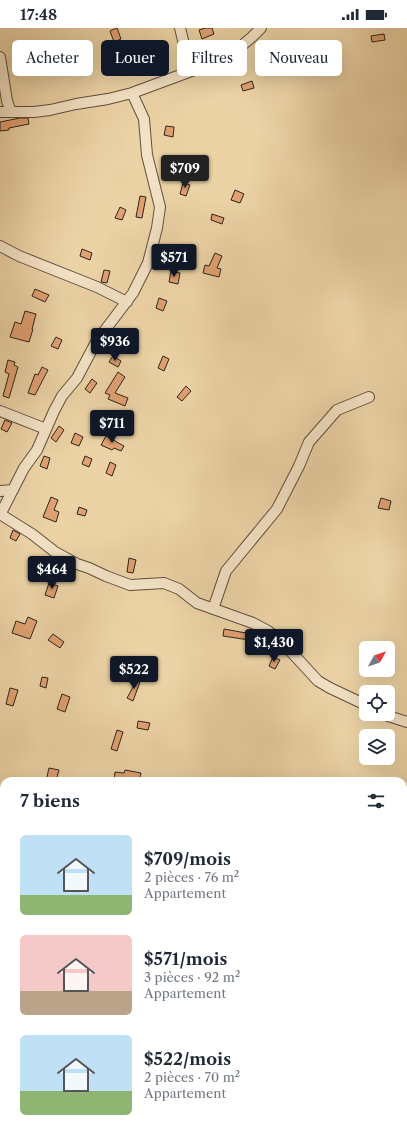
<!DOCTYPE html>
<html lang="fr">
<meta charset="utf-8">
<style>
body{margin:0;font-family:"Libre Caslon Text",serif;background:#f2f2f3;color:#1f2937;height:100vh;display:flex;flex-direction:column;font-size:15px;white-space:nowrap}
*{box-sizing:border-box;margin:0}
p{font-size:13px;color:#747a83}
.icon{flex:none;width:22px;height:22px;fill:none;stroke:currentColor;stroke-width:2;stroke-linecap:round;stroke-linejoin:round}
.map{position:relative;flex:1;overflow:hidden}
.panel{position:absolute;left:0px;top:749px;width:407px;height:356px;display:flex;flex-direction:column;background:#fff;border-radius:12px 12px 0 0;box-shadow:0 4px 16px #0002}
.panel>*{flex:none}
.banner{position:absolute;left:12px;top:12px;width:383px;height:36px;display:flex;gap:8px}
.needle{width:26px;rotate:50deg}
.controls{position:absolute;left:359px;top:613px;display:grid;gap:8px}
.controls a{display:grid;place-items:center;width:36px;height:36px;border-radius:6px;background:#fff;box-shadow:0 4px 16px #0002;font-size:20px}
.price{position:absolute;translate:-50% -34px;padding:0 9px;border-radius:4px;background:#111827;color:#fff;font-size:13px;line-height:26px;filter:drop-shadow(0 1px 2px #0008)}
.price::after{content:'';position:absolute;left:50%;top:24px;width:12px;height:9px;margin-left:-6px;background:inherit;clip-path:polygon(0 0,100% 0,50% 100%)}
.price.active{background:#222;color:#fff}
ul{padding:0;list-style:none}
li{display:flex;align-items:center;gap:12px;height:100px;padding:0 20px}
li span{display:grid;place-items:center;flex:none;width:112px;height:80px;border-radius:6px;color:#555}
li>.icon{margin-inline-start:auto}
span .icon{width:48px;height:48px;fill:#fffc;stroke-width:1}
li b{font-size:17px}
h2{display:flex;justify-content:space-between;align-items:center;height:48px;padding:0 20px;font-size:17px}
.pill{padding:0 14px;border-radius:6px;background:#fff;box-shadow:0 4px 16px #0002;font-size:14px;line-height:36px}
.pill.active{background:#111827;color:#fff}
.status{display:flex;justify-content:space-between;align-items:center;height:28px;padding:0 20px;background:#fff;direction:ltr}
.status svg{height:11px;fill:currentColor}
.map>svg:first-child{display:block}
</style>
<div class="status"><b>17:48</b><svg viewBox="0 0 49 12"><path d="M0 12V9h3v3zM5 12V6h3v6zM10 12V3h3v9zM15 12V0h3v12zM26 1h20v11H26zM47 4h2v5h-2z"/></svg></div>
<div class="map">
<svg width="407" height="1105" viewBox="0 0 407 1105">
<rect width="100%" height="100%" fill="#ecd3a6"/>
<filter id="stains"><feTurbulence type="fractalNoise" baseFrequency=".005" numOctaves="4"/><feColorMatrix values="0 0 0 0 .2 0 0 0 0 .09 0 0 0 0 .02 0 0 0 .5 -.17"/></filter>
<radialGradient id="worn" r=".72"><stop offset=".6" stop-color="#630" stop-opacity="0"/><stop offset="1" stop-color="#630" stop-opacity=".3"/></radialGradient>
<path fill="#e1a172" stroke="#2e231b" d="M117,0L121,11L114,14L110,3Z
M205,0H212L214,6L202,11L199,2Z
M384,6L385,12L372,14L371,8Z
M159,24L162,35L153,37L150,26Z
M46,37V44L33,45L32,38Z
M89,37L90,44L73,47L72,40Z
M252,53L254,60L243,63L241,57Z
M20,90H28L29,96L9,100V102L0,103V94Z
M166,98L174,99L173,109L164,107Z
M183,155L190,157L186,168L180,166Z
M235,162L244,166L240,175L231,172Z
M140,168L146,169L142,190L136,189Z
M120,179L126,182L122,192L115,190Z
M212,186L224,190L222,196L211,192Z
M82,221L92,225L90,232L80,228Z
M215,225L222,228L217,240L221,241L219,249L203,245L205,237L209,238Z
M104,242L110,243L107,255L101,254Z
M171,243L180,245L178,256L169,254Z
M35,261L49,267L45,274L32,268Z
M159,270L167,273L163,283L156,280Z
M25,283L36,286L32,301H33L29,314L10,309L15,294L21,296Z
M56,309L62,312L58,321L51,318Z
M113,328L121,333L118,339L109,334Z
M163,328L169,331L164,343L158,340Z
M8,332L15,334L14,337L18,339L9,370L3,368L9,346L5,344Z
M42,339L48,342L35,367L28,365L35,346L38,347Z
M118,344L125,349L115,365L128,370L125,378L108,371L110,367L105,365Z
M92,351L97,355L90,365L85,361Z
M186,358L191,363L182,373L177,369Z
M5,392L12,395L7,404L1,401Z
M59,398L64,402L56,414L51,410Z
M75,405L83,409L79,418L71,415Z
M106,408L124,418L121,423L114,420L112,422L101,417Z
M44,428L50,430L47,441L40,438Z
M85,428L92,431L89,439L82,436Z
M110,434L116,437L112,448L106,445Z
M51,469L58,472L54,482L59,484L56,494L43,489Z
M381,470L391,473L389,482L378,480Z
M79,479L87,482L85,488L77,486Z
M13,502L20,506L16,513L10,510Z
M129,530L136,532L133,545L127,544Z
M39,535L46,538L41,548L35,546Z
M49,555L58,558L54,570L45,567Z
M28,589L37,593L30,611L12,605L16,593L25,596Z
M224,601L257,607L256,613L223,608Z
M53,606L64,614L60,620L48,612Z
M273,629L280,632L275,641L269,638Z
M42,649L48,650L46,660L40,658Z
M138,650L141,651L133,673L127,670Z
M10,660L18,662L13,678L6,676Z
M62,666L70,669L65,684L57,681Z
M138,693L150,695L148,702L137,700Z
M117,702L123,704L117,723L111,721Z
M49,740L59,742L56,753H46Z
M125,742L141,745L139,753H114L115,744L124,745Z"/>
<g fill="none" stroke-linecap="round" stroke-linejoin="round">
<defs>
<path id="street" d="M180,0L184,16L195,41
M0,29L7,73L11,84
M0,84H34L50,82L76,76L108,71L132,65L213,35L233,25L252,9L261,0
M0,218L19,228L97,259L127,274
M0,383L46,401
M0,463L13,462
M0,486L32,506L55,524L77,536L89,540L106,548L130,557L164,555L179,561L197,575L253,595L268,603L283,615L318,653L330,660L366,677
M0,487L24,440L37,422L54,383L62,368L77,350L96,314L133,265L148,235L157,200L160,179L147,127L144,91L132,65
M213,581L226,543L277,481L299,438L309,414L337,382L369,369
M382,686L407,694
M403,805L407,804
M0,897L4,902
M0,942H4
M403,1028H407
M127,1101L129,1105"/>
</defs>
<use href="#street" stroke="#5e4f3e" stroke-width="12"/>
<use href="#street" stroke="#f3e2c5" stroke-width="10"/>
</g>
<rect width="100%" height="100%" filter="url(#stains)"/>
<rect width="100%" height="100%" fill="url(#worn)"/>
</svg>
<div class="controls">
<a><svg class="needle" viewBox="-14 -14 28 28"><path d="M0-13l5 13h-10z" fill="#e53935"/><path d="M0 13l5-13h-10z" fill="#747a83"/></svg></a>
<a><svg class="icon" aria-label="locate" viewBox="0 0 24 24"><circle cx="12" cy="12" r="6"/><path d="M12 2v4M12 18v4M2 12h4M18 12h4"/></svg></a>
<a><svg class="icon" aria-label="layers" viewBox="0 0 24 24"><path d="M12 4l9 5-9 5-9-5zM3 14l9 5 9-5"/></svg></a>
</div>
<b class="price active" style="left:185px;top:161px">$709</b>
<b class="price" style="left:174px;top:250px">$571</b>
<b class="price" style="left:115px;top:334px">$936</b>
<b class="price" style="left:112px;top:416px">$711</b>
<b class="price" style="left:52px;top:562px">$464</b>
<b class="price" style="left:274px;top:635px">$1,430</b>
<b class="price" style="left:134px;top:662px">$522</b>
<div class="banner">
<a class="pill">Acheter</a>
<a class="pill active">Louer</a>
<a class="pill">Filtres</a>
<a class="pill">Nouveau</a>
</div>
<section class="panel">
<h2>7 biens<svg class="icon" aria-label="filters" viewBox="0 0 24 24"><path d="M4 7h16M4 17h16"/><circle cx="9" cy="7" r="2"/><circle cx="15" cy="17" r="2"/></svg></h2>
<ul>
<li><span style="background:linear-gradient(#bfe0f5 75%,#8fb573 0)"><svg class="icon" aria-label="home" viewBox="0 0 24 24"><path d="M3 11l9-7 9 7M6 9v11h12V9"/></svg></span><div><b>$709/mois</b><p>2 pièces · 76 m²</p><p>Appartement</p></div></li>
<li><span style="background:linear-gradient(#f6c9c9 70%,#b9a48a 0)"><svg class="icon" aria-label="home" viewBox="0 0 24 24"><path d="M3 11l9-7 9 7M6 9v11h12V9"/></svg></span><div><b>$571/mois</b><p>3 pièces · 92 m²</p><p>Appartement</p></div></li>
<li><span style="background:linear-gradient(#bfe0f5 70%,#8fb573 0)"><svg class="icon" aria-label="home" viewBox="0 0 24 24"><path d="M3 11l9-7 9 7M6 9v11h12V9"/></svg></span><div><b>$522/mois</b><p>2 pièces · 70 m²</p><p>Appartement</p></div></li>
</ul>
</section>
</div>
